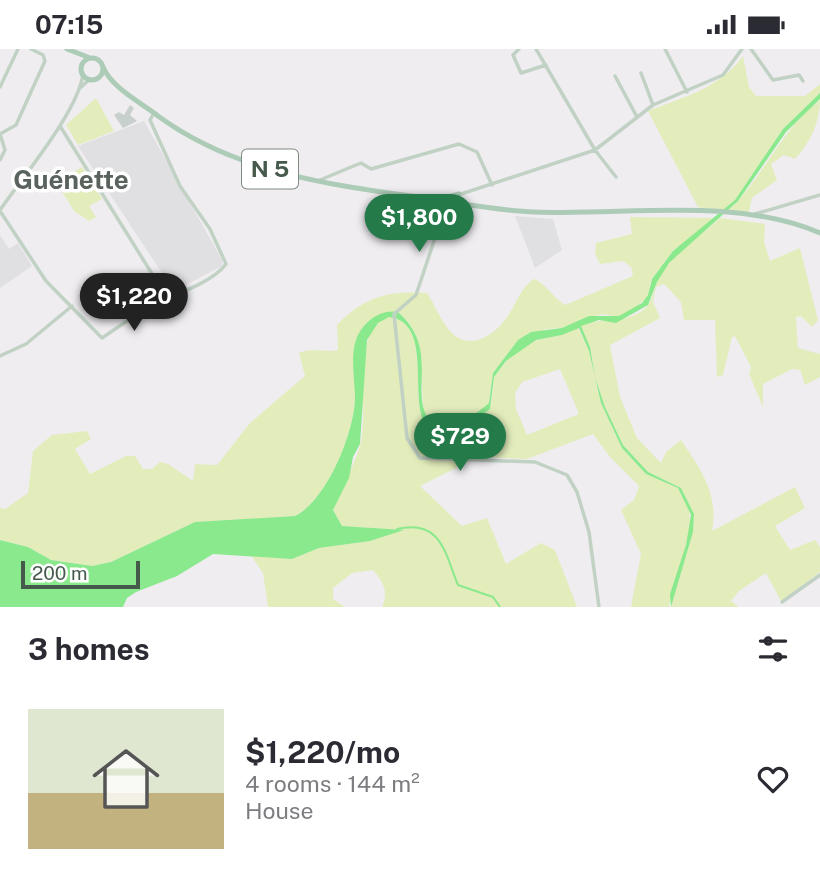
<!DOCTYPE html>
<meta charset="utf-8">
<style>
body{margin:0;font-family:"Public Sans",sans-serif;background:#f2f2f3;color:#2b2b33;height:100vh;display:flex;flex-direction:column;font-size:26px;white-space:nowrap}
*{box-sizing:border-box;margin:0}
p{font-size:23px;color:#7c7c81}
.icon{flex:none;width:38px;height:38px;fill:none;stroke:currentColor;stroke-width:2;stroke-linecap:round;stroke-linejoin:round}
.map{position:relative;height:558px;overflow:hidden}
.drawer{display:flex;flex-direction:column;background:#fff;flex:1}
.drawer>*{flex:none}
.scale{position:absolute;left:21px;bottom:18px;width:119px;box-sizing:border-box;padding-left:7px;border:4px solid #465a4c;border-top:0;font-size:19px;line-height:24px;white-space:nowrap;color:#465a4c;-webkit-text-stroke:5px #fff;paint-order:stroke}
.price{position:absolute;translate:-50% -60px;padding:0 16px;border-radius:24px;background:#257a4a;color:#fff;font-size:23px;line-height:46px;filter:drop-shadow(0 2px 4px #0008)}
.price::after{content:'';position:absolute;left:50%;top:42px;width:21px;height:16px;margin-left:-10px;background:inherit;clip-path:polygon(0 0,100% 0,50% 100%)}
.price.on{background:#222;color:#fff}
ul{padding:0;list-style:none}
li{display:flex;align-items:center;gap:21px;height:175px;padding:0 28px}
li span{display:grid;place-items:center;flex:none;width:196px;height:140px;border-radius:0px;color:#555}
li>.icon{margin-inline-start:auto}
span .icon{width:84px;height:84px;fill:#fffc;stroke-width:1}
li b{font-size:30px}
h2{display:flex;justify-content:space-between;align-items:center;height:84px;padding:0 28px;font-size:30px}
.status{display:flex;justify-content:space-between;align-items:center;height:49px;padding:0 35px;background:#fff;direction:ltr}
.status svg{height:19px;fill:currentColor}
.map>svg:first-child{display:block}
</style>
<div class="status"><b>07:15</b><svg viewBox="0 0 49 12"><path d="M0 12V9h3v3zM5 12V6h3v6zM10 12V3h3v9zM15 12V0h3v12zM26 1h20v11H26zM47 4h2v5h-2z"/></svg></div>
<div class="map">
<svg width="820" height="558" viewBox="0 0 820 558">
<rect width="100%" height="100%" fill="#efedf0"/>
<path fill="#e0dfe1" d="M144,72L222,211V217L174,242L78,97Z
M515,167L553,170L562,201L535,219Z
M0,186L9,200L18,194L32,217L0,239Z"/>
<path fill="#e3edbc" fill-rule="evenodd" d="M743,7L749,38L756,47H805L820,35V44L783,80L735,151L722,162L698,158L648,62C684,48 720,39 743,7Z
M96,49L114,82L78,96L66,76Z
M820,51C820,73 810,94 795,110L784,106L771,115L777,131L752,149L749,163H727C763,130 780,81 820,51Z
M82,118L102,150L89,157L96,168L89,172L74,162L57,134Z
M630,168L715,169L673,202L651,231L648,247L635,259L618,268L602,265L562,279L547,280L518,291L493,324L489,354C474,367 443,390 425,366C417,329 432,290 398,263C382,264 370,267 361,281C348,299 356,330 355,350C354,385 326,452 295,467L195,473L111,513L92,517L51,511L28,498L0,491V459L5,460L28,444L33,402L52,386L87,382L91,390L75,400L90,425L126,407H135L143,420H152L160,413L168,415L193,432L195,415L217,416L250,374L305,327L299,304C311,298 324,304 338,301L337,276C366,247 387,242 427,244C435,256 443,277 454,286C474,302 498,283 509,265C518,251 520,240 534,230C546,234 552,248 565,256L633,227L631,218L623,212L600,215L595,204L596,194L632,185Z
M720,169L765,175L764,193L770,212L800,199L818,271L812,278L801,267L796,268L798,299L820,305V328L805,336L800,321L792,320L763,335V358L749,325L751,318L735,287L732,288L723,326L717,328L715,271H684L681,253L664,235L656,238L653,253L660,269L610,296L620,348L637,389L661,414L666,403L681,391C701,421 719,445 712,482L795,438L805,459L775,477L790,501L815,491L820,498V523L781,552L766,524L739,542L731,552L739,558H671L693,483L694,465L681,439L648,423L623,396L605,358L595,328L590,298L580,277C603,267 618,277 642,262C655,253 653,237 661,225C675,202 701,187 720,169Z
M389,268C434,273 408,351 426,377L442,382L471,374L491,357L494,328L509,309L536,291L562,286L578,278L589,302L601,354L622,399L646,425L678,439L689,461L691,478L669,558H631L641,505L621,461L634,451L639,437L610,408L593,385L527,410L478,408L420,437L462,477L487,469L506,515L541,494L555,501L577,558H382C389,542 383,533 373,521L352,524L333,539V550L345,558H268L263,524L250,505L292,510L319,499L370,492L402,481L342,477L333,461C341,439 353,419 360,397C370,364 349,279 389,268ZM560,320L579,365L527,386L516,360L515,344L522,333Z"/>
<path fill="#8ae98d" d="M820,44V50L786,83L738,152L669,214L657,233L648,256L616,274L599,271L581,277L590,298L595,328L605,358L623,396L648,423L681,439L694,465L693,483L671,558L670,545L686,496L691,466L678,439L646,425L622,399L601,354L589,302L579,279L562,286L536,291L506,312L494,328L490,360C469,375 453,386 426,377C408,351 434,273 389,268L378,274L367,291L360,395L353,408L349,429L333,461L342,477L404,481L370,492L319,499L292,510L213,505L177,527L136,543L127,549L123,558H0V491L28,498L51,511L92,517L111,513L195,473L295,467C326,452 354,385 355,350C355,332 350,308 356,291C362,274 379,260 398,263C441,301 408,344 430,372C455,380 471,369 489,354L493,324L518,291L531,283L562,279L589,267H619L642,254L648,246L652,230L673,202L735,151L783,80Z"/>
<g fill="none" stroke-linecap="round" stroke-linejoin="round">
<path stroke="#8ae98d" stroke-width="2" d="M397,480C442,470 445,505 458,536L493,548L500,558"/>
</g>
<path fill="#c7d0cc" d="M130,56L134,59L130,66L137,72L123,79L114,66L119,63L124,66Z"/>
<g fill="none" stroke-linecap="round" stroke-linejoin="round">
<path stroke="#c1d2c5" stroke-width="3.5" d="M519,0L513,6L521,24L546,16
M536,0L595,101L616,128
M665,0L687,43
M751,0L773,31L799,26L803,32
M641,24L653,56
M615,27L637,68
M0,38L18,0
M79,40L90,30
M154,64L150,71L180,137L210,180L226,215C215,230 183,245 165,247
M60,77L154,228L157,238
M0,111L5,101L0,85L16,76L45,12L43,6L31,0
M320,131L356,116L361,114L371,120L459,95L477,103L492,136
M458,146L595,101L653,56L723,26L742,0
M447,153L416,246L394,265L407,389L420,409L535,413L567,426L577,443L589,483L599,558
M0,161C22,129 80,60 83,24
M0,162L46,232L102,289L152,255H161L165,247L161,239L155,238L148,243L147,248L152,255
M755,165L820,146
M0,307L26,295L72,257
M782,553L820,526"/>
<path stroke="#adccb7" stroke-width="5" d="M67,0L90,9
M81 20a11 11 0 1 1 22 0a11 11 0 1 1-22 0Z
M103,18C112,39 140,53 158,67C236,124 331,136 424,149C461,154 498,162 535,163C625,167 734,147 820,184
M441,150L459,145"/>
</g>
<g text-anchor="middle" stroke-width="7" stroke-linejoin="round" paint-order="stroke">
<rect fill="#fff" stroke="#7e8c82" stroke-width="2" x="242" y="100.5" width="56" height="39" rx="5"/>
<g font-size="23" font-weight="bold" fill="#465a4c">
<text x="270" y="128">N 5</text>
</g>
<g font-size="26" font-weight="bold" fill="#5a625d" stroke="#fff">
<text x="71" y="140">Guénette</text>
</g>
</g>
</svg>
<div class="scale">200 m</div>
<b class="price" style="left:419px;top:205px">$1,800</b>
<b class="price on" style="left:134px;top:284px">$1,220</b>
<b class="price" style="left:460px;top:424px">$729</b>
</div>
<section class="drawer">
<h2>3 homes<svg class="icon" aria-label="filters" viewBox="0 0 24 24"><path d="M4 7h16M4 17h16"/><circle cx="9" cy="7" r="2"/><circle cx="15" cy="17" r="2"/></svg></h2>
<ul>
<li><span style="background:linear-gradient(#dfe7d0 60%,#c2b280 0)"><svg class="icon" aria-label="home" viewBox="0 0 24 24"><path d="M3 11l9-7 9 7M6 9v11h12V9"/></svg></span><div><b>$1,220/mo</b><p>4 rooms · 144 m²</p><p>House</p></div><svg class="icon" aria-label="heart" viewBox="0 0 24 24"><path d="M12 20l-8-8c-3-5 5-10 8-4 3-6 11-1 8 4z"/></svg></li>
</ul>
</section>
